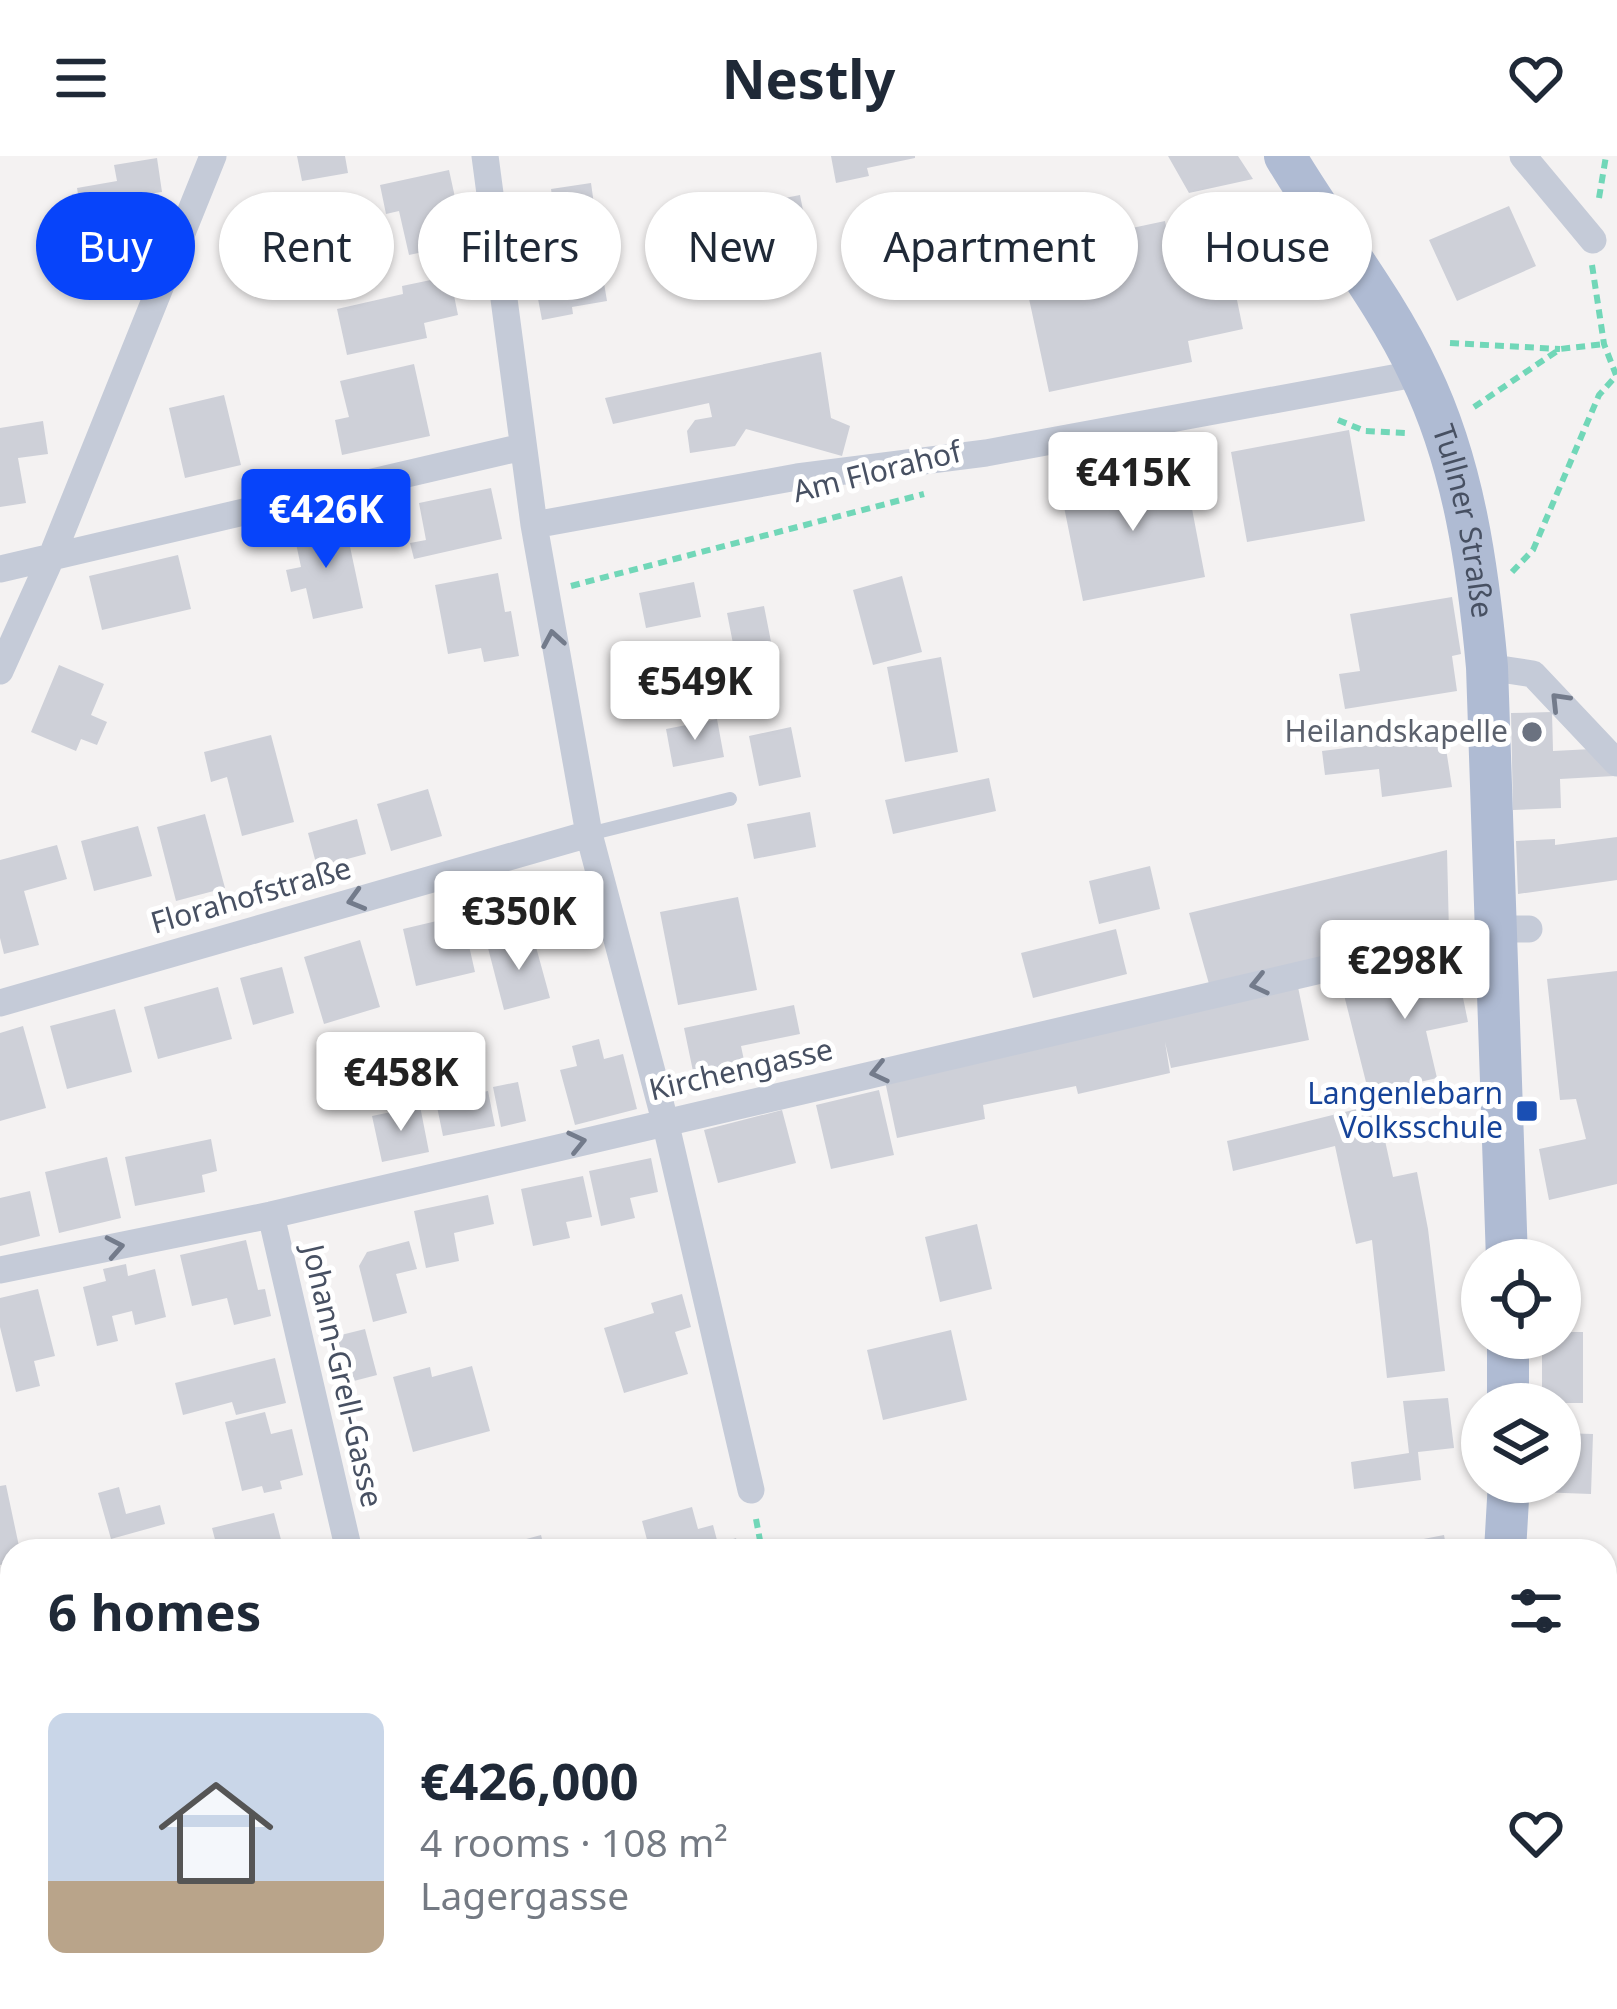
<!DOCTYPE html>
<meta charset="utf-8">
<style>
body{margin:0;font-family:"Noto Sans",sans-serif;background:#f6f6f7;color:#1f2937;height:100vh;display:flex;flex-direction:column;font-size:45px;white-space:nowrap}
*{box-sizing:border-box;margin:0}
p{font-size:39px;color:#747a83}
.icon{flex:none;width:66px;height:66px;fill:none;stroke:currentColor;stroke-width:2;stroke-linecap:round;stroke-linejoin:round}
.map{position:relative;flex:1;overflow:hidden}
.sheet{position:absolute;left:0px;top:1383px;width:1617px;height:471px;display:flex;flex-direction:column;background:#fff;border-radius:36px 36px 0 0;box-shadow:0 3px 9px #0004}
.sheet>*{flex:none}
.guide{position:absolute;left:36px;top:36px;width:1545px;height:108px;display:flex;gap:24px}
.buttons{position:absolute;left:1461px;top:1083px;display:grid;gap:24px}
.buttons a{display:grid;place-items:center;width:120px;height:120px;border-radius:50%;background:#fff;box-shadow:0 3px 9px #0004;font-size:60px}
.price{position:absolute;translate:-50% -102px;padding:0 27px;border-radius:12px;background:#fff;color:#222;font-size:39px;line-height:78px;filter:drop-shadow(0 3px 6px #0008)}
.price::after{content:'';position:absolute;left:50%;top:72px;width:36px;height:27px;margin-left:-18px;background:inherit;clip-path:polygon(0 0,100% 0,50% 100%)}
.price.active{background:#0744fa;color:#fff}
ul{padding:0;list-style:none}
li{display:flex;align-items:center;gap:36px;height:300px;padding:0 48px}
li span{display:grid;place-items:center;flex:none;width:336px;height:240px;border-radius:18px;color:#555}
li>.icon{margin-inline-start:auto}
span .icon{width:144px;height:144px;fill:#fffc;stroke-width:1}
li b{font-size:51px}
h2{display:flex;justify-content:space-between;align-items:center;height:144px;padding:0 48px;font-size:51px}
.pill{padding:0 42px;border-radius:54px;background:#fff;box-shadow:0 3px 9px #0004;font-size:42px;line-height:108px}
.pill.active{background:#0744fa;color:#fff}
header{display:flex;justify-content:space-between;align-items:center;height:156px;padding:0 48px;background:#fff;font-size:54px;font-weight:700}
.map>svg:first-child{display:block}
</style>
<header><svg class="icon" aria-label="menu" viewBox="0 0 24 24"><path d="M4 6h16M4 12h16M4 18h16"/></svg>Nestly<svg class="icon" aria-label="heart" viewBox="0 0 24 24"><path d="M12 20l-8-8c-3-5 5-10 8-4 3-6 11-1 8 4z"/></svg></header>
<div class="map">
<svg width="1617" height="1853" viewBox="0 0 1617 1853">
<rect width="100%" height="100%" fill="#f4f2f2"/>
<path fill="#ced0d8" d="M297,0H345L348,17L302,25Z
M831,0H915V2L867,12L869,20L836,27Z
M1168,0H1238L1253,23L1189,37Z
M157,2L162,36L135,40L144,90L88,99L77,32L117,25L114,9Z
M449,14L465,87L409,99L399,55L386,58L380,29Z
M591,27L599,84L559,90L551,33Z
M800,39L812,100L755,111L744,50Z
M1509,50L1536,110L1457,145L1429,84Z
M1165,65L1171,97L1225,86L1243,173L1188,185L1192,206L1049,236L1019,96Z
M602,115L607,145L572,151L573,158L542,164L535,127Z
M450,120L458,159L424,167L427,182L347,199L337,153L403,138L402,130Z
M821,196L831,262L850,270L842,300L746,273L735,290L690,297L687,275L695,264L712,261L709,247L613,268L605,242Z
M414,208L430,280L342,299L335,264L349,261L340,225Z
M224,239L241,309L185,322L169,252Z
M43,265L48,298L18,302L26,347L0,351V272Z
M1349,274L1365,365L1247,386L1231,296Z
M1184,311L1205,421L1083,445L1061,336Z
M491,332L502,383L414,403L410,387L426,384L419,347Z
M345,367L363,452L313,463L306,432L291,436L286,414L301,411L294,378Z
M178,399L191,453L102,474L89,420Z
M498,417L505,456L511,455L519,500L484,506L481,492L448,498L435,429Z
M902,420L922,496L873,509L853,434Z
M694,426L701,461L646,472L639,437Z
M1452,441L1461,498L1452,500L1457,535L1345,553L1339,518L1360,515L1350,458Z
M764,450L774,501L737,508L727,457Z
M705,494L712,532L658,543L651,504Z
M941,501L958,596L905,606L887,511Z
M59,509L104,528L91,559L107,566L97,589L81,583L76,595L31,576Z
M1552,556L1553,595L1592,593L1614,620L1560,623L1561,652L1513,654L1511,557Z
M717,563L724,601L673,611L666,573Z
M791,571L801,621L759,630L749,580Z
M271,579L294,666L242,680L227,621L211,626L204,596Z
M1444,580L1452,631L1382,641L1379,613L1325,619L1322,595Z
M989,622L996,655L893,678L885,644Z
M428,633L442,680L391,695L377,648Z
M810,656L816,691L754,703L747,668Z
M205,658L225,732L176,745L157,671Z
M357,663L366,698L317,711L308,677Z
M138,670L152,720L94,735L81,685Z
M1617,681V724L1518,738L1516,685L1555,683V689Z
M57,689L67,723L24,735L39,789L4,798L0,782V704Z
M1447,694L1449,777L1211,835L1189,757Z
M1150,710L1160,753L1099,768L1089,725Z
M738,741L757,834L678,849L660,756Z
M462,759L475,816L416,830L403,773Z
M1116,773L1127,818L1033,842L1021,797Z
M533,780L550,842L504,854L488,792Z
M360,784L380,851L324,868L304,801Z
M1454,798L1468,866L1426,875L1437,922L1369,938L1343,835L1405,820V808Z
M282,811L294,857L253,869L240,822Z
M1617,815V1028L1549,1044L1539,993L1586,983L1576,943L1560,944L1547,823Z
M218,831L232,883L158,903L144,851Z
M1298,831L1309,884L1171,912L1165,886L1170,917L1078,938L1076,930L983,949L985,963L897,982L885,925Z
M794,849L800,878L741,890L745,909L694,920L684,872Z
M115,853L132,916L67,933L50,870Z
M23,870L46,952L0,965V877Z
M599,883L604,903L623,898L637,953L575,969L560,914L577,910L572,890Z
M518,926L526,965L501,971L493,931Z
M459,931L461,940L488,935L495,970L443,980L434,936Z
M879,934L894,999L831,1013L816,949Z
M1377,948L1393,1021L1417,1016L1428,1073L1445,1215L1387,1222L1372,1084L1356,1088L1335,990L1233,1015L1227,985Z
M420,950L429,996L382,1006L372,960Z
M782,954L796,1007L718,1027L704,974Z
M211,983L217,1015L202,1019L205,1036L135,1050L125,1001Z
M107,1001L121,1062L59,1077L45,1016Z
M651,1002L658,1036L630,1042L635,1062L601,1070L589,1015Z
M583,1020L592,1061L566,1066L570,1082L533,1090L521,1033Z
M30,1035L40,1080L0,1090V1042Z
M488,1039L494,1068L454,1077L459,1105L426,1112L414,1055Z
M977,1068L992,1133L940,1146L925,1081Z
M246,1084L258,1134L265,1133L271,1160L234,1169L227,1142L192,1150L180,1099Z
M409,1085L417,1113L396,1118L407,1157L373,1166L359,1110L367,1096Z
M126,1108L128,1120L155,1113L166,1161L135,1169L132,1155L112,1160L118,1185L97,1190L83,1131L106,1125L103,1113Z
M38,1133L55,1200L34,1205L40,1230L16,1236L0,1171V1142Z
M682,1138L691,1171L675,1176L688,1218L624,1237L604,1172L654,1157L651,1147Z
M365,1173L377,1219L350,1226L337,1180Z
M951,1174L967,1244L883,1264L867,1194Z
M1560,1176H1583V1247H1542V1182H1560Z
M275,1202L286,1247L236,1259L232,1246L183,1259L175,1227Z
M472,1210L490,1275L413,1296L393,1221L430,1211L432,1221Z
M1448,1242L1454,1292L1418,1296L1421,1324L1354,1333L1351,1306L1409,1297L1403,1245Z
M265,1256L271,1278L292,1273L303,1319L280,1325L282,1333L264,1337L262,1330L242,1335L225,1266Z
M1560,1277L1593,1278L1591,1338L1537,1336V1326H1560Z
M6,1329L20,1395H12V1407L0,1409V1330Z
M119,1331L126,1358L160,1349L165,1368L111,1383L98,1337Z
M692,1351L698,1373L713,1369L718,1388L736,1382L740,1395H650L642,1365Z
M274,1357L284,1395H218L212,1372Z
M541,1379L545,1395H487L486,1394Z
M1444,1379L1447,1395H1372V1393Z
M1617,1661V1702L1605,1704V1663Z
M322,1842H408L411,1853H325Z
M740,1842H806L808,1853H742Z
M1266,1842H1344L1346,1853H1267Z
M1476,1842H1531L1530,1853H1475Z"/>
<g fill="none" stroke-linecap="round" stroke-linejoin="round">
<path stroke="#71d7b8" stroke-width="6" stroke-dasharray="9 6" stroke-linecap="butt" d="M1599,42L1606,0
M1592,109L1604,188L1616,219
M1450,187L1560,193
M1474,251L1560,193L1604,188
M1338,264L1365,275L1406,277
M1512,416L1533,394L1599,239L1616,220
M571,430L924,338
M756,1363L762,1395"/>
<path stroke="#c5cbd8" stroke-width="14" d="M589,678L730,643"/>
<path stroke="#c5cbd8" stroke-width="27" d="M485,0L534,369L589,678L665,965L751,1334
M1523,0L1593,84
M534,369L797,321L986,297L1420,217
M0,413L522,291
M1487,511L1533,518L1617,607
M0,515L51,402L213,0
M0,847L589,678
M271,1059L349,1395
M0,1114L271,1059L1496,773H1529
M465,1842L468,1853
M844,1842L846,1853
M91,1853L129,1842"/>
<g stroke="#afbbd3" stroke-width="42">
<path id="s1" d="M1285,0C1328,73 1384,141 1420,218C1464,309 1478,412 1487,511L1507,1104"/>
<path d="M1508,1182V1248"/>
<path d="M1505,1395L1509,1326"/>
<path d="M1441,1853L1443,1842"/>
</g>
</g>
<defs><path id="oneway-chevron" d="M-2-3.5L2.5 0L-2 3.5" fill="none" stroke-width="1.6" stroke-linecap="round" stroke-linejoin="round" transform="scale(3)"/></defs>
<g stroke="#737b8b">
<use href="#oneway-chevron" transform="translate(553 483) rotate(-100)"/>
<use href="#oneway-chevron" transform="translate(1559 545) rotate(-134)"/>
<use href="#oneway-chevron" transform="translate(356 744) rotate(164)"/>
<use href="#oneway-chevron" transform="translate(1259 828) rotate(167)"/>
<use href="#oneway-chevron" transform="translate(879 916) rotate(167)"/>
<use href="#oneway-chevron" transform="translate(577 986) rotate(-13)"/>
<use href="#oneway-chevron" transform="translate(115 1091) rotate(-11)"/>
</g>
<circle fill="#6b7280" stroke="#fff" stroke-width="4.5" cx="1532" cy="576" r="12"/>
<rect fill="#1a4fb4" stroke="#fff" stroke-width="4.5" x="1515" y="943" width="24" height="24" rx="6"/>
<g text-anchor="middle" stroke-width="10" stroke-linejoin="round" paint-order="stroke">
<g font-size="30" fill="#475062" stroke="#fff">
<text transform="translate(877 316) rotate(-14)" y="10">Am Florahof</text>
<text dy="10" stroke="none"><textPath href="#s1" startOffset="411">Tullner Straße</textPath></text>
<text transform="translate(251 740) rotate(-16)" y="10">Florahofstraße</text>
<text transform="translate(741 914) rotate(-13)" y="10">Kirchengasse</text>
<text transform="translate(342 1220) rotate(77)" y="10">Johann-Grell-Gasse</text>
</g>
<g font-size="30" fill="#5b616d" stroke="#fff" text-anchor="end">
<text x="1508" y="586">Heilandskapelle</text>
</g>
<g font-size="30" fill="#164399" stroke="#fff" text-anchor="end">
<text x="1503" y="948">Langenlebarn<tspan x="1503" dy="34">Volksschule</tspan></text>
</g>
</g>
</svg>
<div class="buttons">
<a><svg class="icon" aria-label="locate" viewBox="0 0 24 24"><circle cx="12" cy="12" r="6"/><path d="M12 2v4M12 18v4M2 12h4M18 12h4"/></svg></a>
<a><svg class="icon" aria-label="layers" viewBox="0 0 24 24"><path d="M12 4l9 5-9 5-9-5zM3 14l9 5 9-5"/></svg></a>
</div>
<b class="price" style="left:1133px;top:378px">€415K</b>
<b class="price active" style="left:326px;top:415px">€426K</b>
<b class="price" style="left:695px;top:587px">€549K</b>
<b class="price" style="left:519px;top:817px">€350K</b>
<b class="price" style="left:1405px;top:866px">€298K</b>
<b class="price" style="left:401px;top:978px">€458K</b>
<div class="guide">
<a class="pill active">Buy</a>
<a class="pill">Rent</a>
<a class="pill">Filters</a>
<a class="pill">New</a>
<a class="pill">Apartment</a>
<a class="pill">House</a>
</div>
<section class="sheet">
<h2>6 homes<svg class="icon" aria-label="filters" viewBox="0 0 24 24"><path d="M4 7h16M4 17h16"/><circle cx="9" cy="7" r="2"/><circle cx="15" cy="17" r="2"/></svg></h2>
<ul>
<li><span style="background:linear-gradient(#c9d6e8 70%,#b9a48a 0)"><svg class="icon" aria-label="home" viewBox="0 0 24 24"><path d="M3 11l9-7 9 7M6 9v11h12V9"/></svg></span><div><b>€426,000</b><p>4 rooms · 108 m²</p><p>Lagergasse</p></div><svg class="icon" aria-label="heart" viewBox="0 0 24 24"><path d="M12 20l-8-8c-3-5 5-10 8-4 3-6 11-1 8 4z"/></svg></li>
</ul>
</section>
</div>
